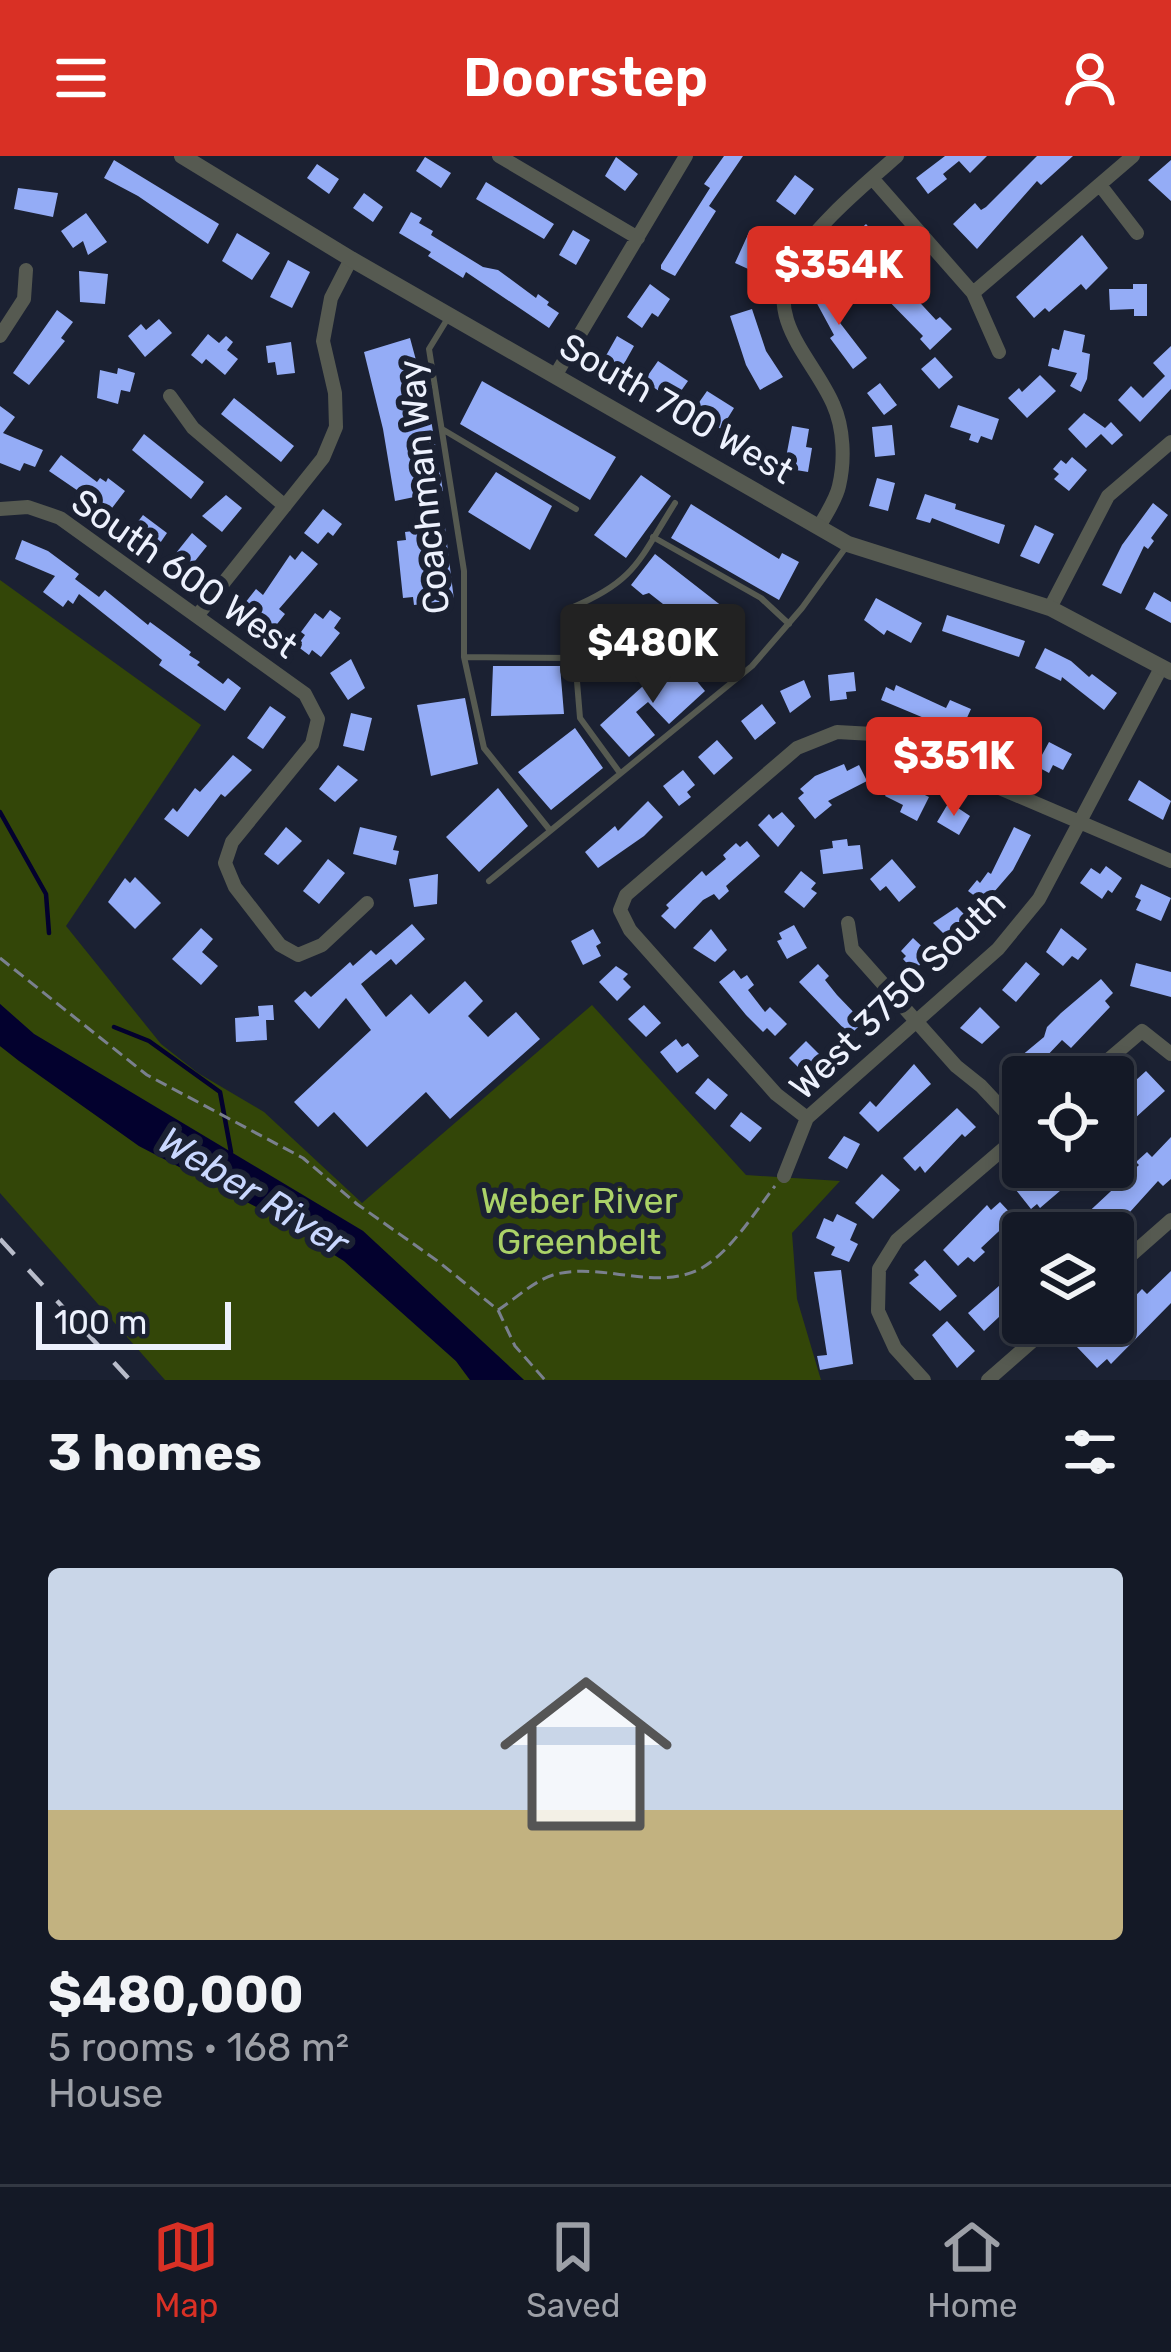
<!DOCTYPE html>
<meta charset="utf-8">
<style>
body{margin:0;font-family:Rubik,sans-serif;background:#1d222e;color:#f1f3f6;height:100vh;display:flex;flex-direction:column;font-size:45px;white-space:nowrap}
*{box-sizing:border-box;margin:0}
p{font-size:39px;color:#9da0a7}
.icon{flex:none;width:66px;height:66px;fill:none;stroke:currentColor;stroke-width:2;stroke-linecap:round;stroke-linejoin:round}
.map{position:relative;height:1224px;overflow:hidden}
.sheet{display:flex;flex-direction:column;background:#141926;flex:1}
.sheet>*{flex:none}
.fabs{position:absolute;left:1002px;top:900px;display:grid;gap:24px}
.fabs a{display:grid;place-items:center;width:132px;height:132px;border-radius:12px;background:#141926;box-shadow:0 6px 18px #0003,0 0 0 3px #333843;font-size:60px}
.scale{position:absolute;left:36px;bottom:30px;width:195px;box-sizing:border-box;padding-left:12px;border:6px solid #edf1fd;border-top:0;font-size:33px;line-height:42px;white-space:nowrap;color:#edf1fd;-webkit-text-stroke:9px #1b2132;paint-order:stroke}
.price{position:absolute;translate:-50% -102px;padding:0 27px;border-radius:12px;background:#d93025;color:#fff;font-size:39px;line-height:78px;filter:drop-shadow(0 3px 6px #0008)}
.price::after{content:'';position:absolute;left:50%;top:72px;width:36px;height:27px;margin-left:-18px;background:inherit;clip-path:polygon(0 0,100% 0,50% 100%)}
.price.selected{background:#222;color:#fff}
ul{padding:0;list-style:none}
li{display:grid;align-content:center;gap:24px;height:636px;padding:0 48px}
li+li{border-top:3px solid #333843}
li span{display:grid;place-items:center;height:372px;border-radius:12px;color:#555}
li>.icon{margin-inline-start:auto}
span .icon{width:216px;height:216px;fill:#fffc;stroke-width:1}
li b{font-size:51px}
h2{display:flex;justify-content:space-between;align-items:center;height:144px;padding:0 48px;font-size:51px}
header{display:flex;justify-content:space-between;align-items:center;height:156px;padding:0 48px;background:#d93025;color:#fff;font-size:54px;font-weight:600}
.dock{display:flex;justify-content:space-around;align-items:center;height:168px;border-top:3px solid #333843;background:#141926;font-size:33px;color:#9da0a7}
.dock a{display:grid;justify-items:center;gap:6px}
.dock .selected{color:#d93025}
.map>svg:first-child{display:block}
</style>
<header><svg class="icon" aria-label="menu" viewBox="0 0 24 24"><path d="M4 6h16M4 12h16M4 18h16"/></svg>Doorstep<svg class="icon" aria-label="person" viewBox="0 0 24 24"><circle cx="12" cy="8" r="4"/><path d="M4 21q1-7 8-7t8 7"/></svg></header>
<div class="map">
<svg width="1171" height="1224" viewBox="0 0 1171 1224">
<rect width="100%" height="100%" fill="#1b2132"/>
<path fill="#334608" d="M0,424L201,569L66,770L161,888L198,917L264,956L362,1047L592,849L746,1019L840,1025L792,1077L797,1143L821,1224H524L363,1075L34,878L0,848Z
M0,890L139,990L266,1056L344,1105L456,1205L470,1224H165L0,1037Z"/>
<path fill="#03012e" d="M0,848L34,878L363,1075L524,1224H470L456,1205L344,1105L266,1056L139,990L19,905L0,890Z"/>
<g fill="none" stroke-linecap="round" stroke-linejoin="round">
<path stroke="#03012e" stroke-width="4.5" d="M0,656L46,738L49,777
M114,871L149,885L220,936L231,996"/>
</g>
<path fill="#94acf6" d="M724,0H743L709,50L716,55L675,120L661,113V109L710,32L704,28Z
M945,0H987L970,17L959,5L943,18L947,23L928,38L916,22Z
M1037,0H1073L1041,29L1037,25L977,93L953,68L975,47L981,54L986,51Z
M425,1L451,17L441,32L416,15Z
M616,1L638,18L625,35L605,20Z
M114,4L219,68L208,88L138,40L104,22Z
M1171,4V45L1148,24Z
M317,8L339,23L329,38L307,22Z
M795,19L814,33L795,59L776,45Z
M486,26L554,68L544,83L476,43Z
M18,32L58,37L53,61L14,53Z
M364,37L383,51L373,66L353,52Z
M411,56L422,62L419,67L433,75L431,79L483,111L498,114L536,142L538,138L549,146L547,149L559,157L549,172L466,116L463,122L428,100L431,96L399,77Z
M86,57L107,86L88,99L83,85L73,92L61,75Z
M866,68L885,89L881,94L919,130L911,137L936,164L940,161L952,173L930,194L920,183L923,180L877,133L886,124L853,80Z
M573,74L590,84L576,109L559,99Z
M750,74L771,83L757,117L735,107Z
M237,77L270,97L252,124L222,105Z
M1082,79L1108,112L1086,134L1081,128L1049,156L1045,152L1034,162L1016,141Z
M288,104L310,116L292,152L270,141Z
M79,115L108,118L105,148L80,146Z
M650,128L670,143L658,161L652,157L642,172L627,161Z
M1133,128H1147V160H1134V153L1110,154L1109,133H1133Z
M831,132L846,158L837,163L867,202L853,213L830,182L834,179L814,142Z
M752,153L766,195L783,221L760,234L746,209L730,160Z
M57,154L73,166L61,182L65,185L29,229L13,217Z
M159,163L172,177L145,201L128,180L141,168L146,174Z
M1064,174L1085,179L1082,196L1090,198L1087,223L1081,236L1070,230L1077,217L1048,210L1052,192L1059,194Z
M208,178L219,187L226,180L233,186L227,194L238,203L225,219L206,203L202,208L191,199Z
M617,180L634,190L620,215L603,205Z
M410,182L429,252L443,335L395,345L383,273L364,196Z
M291,186L295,217L277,219L275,206L268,207L266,190Z
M1171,190V233L1140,266L1118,244L1131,230L1143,242L1165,220L1153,207Z
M935,201L953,221L939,233L921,213Z
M658,205L688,225L674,245L644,225Z
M118,212L135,217L130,236L121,234L118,248L97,242L100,214L117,218Z
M1040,219L1056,235L1027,262L1008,242L1019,232L1022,236Z
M482,225L616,301L590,344L460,268Z
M880,227L897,249L884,259L867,237Z
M707,235L734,252L721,273L693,255Z
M234,242L294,290L281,306L221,258Z
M958,249L999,263L992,284L981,280L978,287L969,284L971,278L950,271Z
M0,250L15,261L3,277L43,294L35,311L24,307L20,315L0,307Z
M1084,257L1105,272L1111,266L1123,279L1112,289L1101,278L1086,292L1068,273Z
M892,269L895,299L875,301L872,271Z
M792,270L809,273L806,291L812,292L808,316L784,312Z
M144,278L204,326L191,343L132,294Z
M61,299L97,326L100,322L106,326L108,322L125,335L109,356L49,315Z
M1072,301L1087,314L1069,335L1054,323L1059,318L1053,313L1061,304L1066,308Z
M496,316L552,350L530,394L468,356Z
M641,319L671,340L626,402L594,379Z
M877,322L895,327L888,355L869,350Z
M925,338L956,348L955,353L1005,369L999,388L932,362L930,367L916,363Z
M226,339L242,352L222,376L202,360Z
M1153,347L1168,359L1151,382L1154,385L1148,393L1144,390L1121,438L1102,429L1122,389Z
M691,348L779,403L782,397L799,406L779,444L671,382Z
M323,353L342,368L333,380L328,376L318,388L304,377Z
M143,359L167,377L156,393L131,375Z
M1035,369L1054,378L1039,408L1020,400Z
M445,371L454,444L414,449L413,441L403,442L397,385L406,384L405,376Z
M192,377L207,390L187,415L172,402Z
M22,384L48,395L79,418L75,423L99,441L105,434L148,469L150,466L191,496L189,499L200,506L197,509L223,528L228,522L241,532L225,555L159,509L162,504L79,438L73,448L68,444L63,451L43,436L55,420L15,403Z
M302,395L318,408L279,453L285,458L274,472L241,452L256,433L263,439L290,399L295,404Z
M655,398L741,465L717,497L701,485L705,481L649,437L643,439L631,429Z
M1154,436L1171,446V467L1145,453Z
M876,442L922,467L911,487L887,474L884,479L864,464Z
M330,454L341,462L334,472L340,477L321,501L312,494L309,499L297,490L305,479L301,476L315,457L323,463Z
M601,455H627V524H601Z
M947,459L1025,485L1019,501L942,475Z
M1045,492L1071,505L1089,521L1092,518L1117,537L1104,554L1062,521L1061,525L1035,512Z
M676,500L705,535L669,568L648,546L636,556L655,579L629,601L600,569Z
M351,503L365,532L348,544L330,517Z
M493,510H560L564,558L491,560Z
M854,516L856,535L846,536L847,543L830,545L828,519Z
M804,524L811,541L790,557L780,535Z
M896,529L946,552L950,544L971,553L960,577L881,544L886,531L894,535Z
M465,542L478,608L431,620L417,549Z
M762,548L776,567L755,584L741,565Z
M270,550L286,561L263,593L247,582Z
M351,557L372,562L364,595L343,590Z
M997,565L1020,576L1011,594L1001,588L998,594L985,588Z
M575,572L603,612L551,654L518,616Z
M717,584L733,602L714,619L698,601Z
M1049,586L1072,598L1063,614L1053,609L1049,617L1036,610Z
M233,599L252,614L225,641L221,638L188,681L164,663L173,652L177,656L195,632L200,636Z
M844,608L847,615L859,609L867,625L828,645L832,649L815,663L798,642L804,637L800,633L815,620Z
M338,609L358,624L335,646L319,633Z
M683,614L695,629L687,636L691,641L679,650L663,630Z
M894,624L929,641L917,665L900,656L903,649L885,640Z
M1139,624L1171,645L1163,664L1128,644Z
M498,632L528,670L479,716L446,681Z
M648,645L663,661L644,680L598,712L585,696L615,670L618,675Z
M949,646L970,660L959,679L937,666Z
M782,656L795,670L778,691L758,669L769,658L773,663Z
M286,671L302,685L278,709L264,698Z
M360,671L397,680L393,694L399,695L396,709L353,698Z
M1014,671L1031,679L1013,714L994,736L1000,741L991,752L968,735L977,724L980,727L988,716L991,718Z
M847,683L848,690L860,689L863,713L823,718L820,694L833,692L832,685Z
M747,685L760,700L726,730L729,735L719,744L714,738L703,744L675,773L661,760L669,752L666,749L702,715L706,720L726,703L723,699L736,687L740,691Z
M328,703L345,717L319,748L303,735Z
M892,703L916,731L899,746L886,730L880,735L870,723Z
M1106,710L1122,722L1112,737L1108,734L1102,743L1080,727L1091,712L1100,718Z
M801,715L816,727L811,733L817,737L804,752L784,736Z
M438,718L437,748L414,751L409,723Z
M135,721L161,747L135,773L108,746L125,722L130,727Z
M1141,728L1171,742L1161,765L1136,754L1141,744L1135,741Z
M957,751L969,763L962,770L967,775L954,788L933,767Z
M412,768L425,783L396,809L391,803L361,828L386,861L411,838L429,858L465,825L483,845L468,860L488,881L516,856L540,883L450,963L426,936L367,991L334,956L318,971L294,946L371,874L346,842L319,873L294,845L305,835L311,841L350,806L353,810L371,794L376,799Z
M794,769L807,792L787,803L777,785L782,783L779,777Z
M201,772L213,783L202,796L218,810L201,829L172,803Z
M1061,772L1087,793L1078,804L1072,800L1063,810L1046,796Z
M593,773L601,787L596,790L601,800L583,809L571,785Z
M711,773L727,794L715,806L693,792Z
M913,782L930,798L914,815L903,803L906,800L901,795Z
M1026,806L1040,818L1016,846L1002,834Z
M1136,807L1171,816V841L1130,830Z
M818,808L829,820L825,824L837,839L863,866L850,879L799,826Z
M616,810L628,818L623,823L631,831L617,845L599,826Z
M734,814L741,823L747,819L754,829L748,834L765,856L770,851L787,868L775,880L767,872L763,876L746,859L719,826Z
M1101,823L1113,837L1105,845L1110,851L1071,892L1062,884L1044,903L1049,909L1034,921H1027L1014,906L1044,881L1047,871L1061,857Z
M273,849L274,864H266L267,884L236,886L235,862L259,860L258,850Z
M644,849L661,867L646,881L628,863Z
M980,851L1000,871L982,888L960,872Z
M676,883L682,891L688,887L699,900L677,917L660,896Z
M806,885L822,901L812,911L808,907L801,914L789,902Z
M914,908L931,928L878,976L859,957L870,945L876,951Z
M1146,915L1165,935L1113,982V945Z
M708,922L728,939L715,954L695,937Z
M957,952L976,971L965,981L962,978L925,1017L920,1010L915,1015L903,1002Z
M741,956L762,972L750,986L730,970Z
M844,980L860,988L847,1013L828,1002Z
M1171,981V1023L1163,1030L1158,1025L1120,1067L1114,1061L1098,1077H1066L1139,1009L1136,1006L1147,996L1152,1001Z
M1033,1011H1088L1040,1052L1037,1048L1031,1053L1016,1034L1028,1023L1024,1019Z
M882,1018L900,1034L873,1063L855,1047Z
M1000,1046L1014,1061L981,1092L985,1096L974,1106L968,1101L958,1110L943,1094L987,1049L991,1054Z
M837,1058L857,1068L850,1084L858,1088L849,1106L831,1099L835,1091L816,1082L824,1062L833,1066Z
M925,1104L957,1140L940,1155L909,1127L919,1119L914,1114Z
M1023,1109V1150L1005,1166L1000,1160L984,1175L968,1157Z
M841,1114L853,1208L820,1214L817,1200L827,1199L814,1116Z
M1171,1115V1147L1111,1208L1107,1203L1097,1212L1077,1191L1089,1180L1093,1184L1142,1133L1147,1138Z
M947,1165L975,1195L957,1212L932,1179Z"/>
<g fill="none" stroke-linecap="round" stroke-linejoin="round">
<path stroke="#7a808e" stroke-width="3" stroke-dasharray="12 6" stroke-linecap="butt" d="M0,802L147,919L303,1002L357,1048L439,1106L498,1154L515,1190L545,1224
M498,1154C515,1143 534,1125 553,1119C600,1105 655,1136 700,1113C731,1096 754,1057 775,1030"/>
<path stroke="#565a51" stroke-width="6" d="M448,162L429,193L464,415V501L484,592L549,673
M442,273L576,353
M653,381L761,442L789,468
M464,501L574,502
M620,617L580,562L571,452C636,425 639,404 675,347
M489,725L752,510L802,452L846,391"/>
<path stroke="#565a51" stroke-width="14" d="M499,0L638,82
M872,22L973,137L999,196
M1100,29L1137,77
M973,137L1133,0
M0,180L24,143L26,114
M555,220L686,0
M170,240L193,272L285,350
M0,353L28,351L60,362L305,538L318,563L312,588L232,686L225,707L235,731L280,789L298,799L322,789L367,747
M819,371C826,358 836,344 839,330C845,305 844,272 833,248C814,204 766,165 790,114C807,76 865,28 897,0
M1050,452L1108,340L1171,286
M197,460L323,302L336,271L335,237L323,185L331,142L351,103
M848,767L852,793L956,910L981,930L1023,975
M1088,921L1142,875L1171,898
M807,962L776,938L630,774L620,754L626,739L797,592L837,576L873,578L1171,705
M784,1020L807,962L998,793L1039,743L1161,512
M1113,1115L1171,1064
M924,1224L895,1192L878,1155L879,1113L897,1084L1023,976
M988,1224L1053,1167"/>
<path stroke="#565a51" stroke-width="16" d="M182,0L351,103L848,388L1050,452L1171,516"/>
<path stroke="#b8bcca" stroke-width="4.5" stroke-dasharray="21 21" stroke-linecap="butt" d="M0,1083L130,1224"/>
</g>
<g text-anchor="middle" stroke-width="12" stroke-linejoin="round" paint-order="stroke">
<g font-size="36" fill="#edf1fd" stroke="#1b2132">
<text transform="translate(677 252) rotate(30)" y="13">South 700 West</text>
<text transform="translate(423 331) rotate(-96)" y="13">Coachman Way</text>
<text transform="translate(185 417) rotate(35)" y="13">South 600 West</text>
<text transform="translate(897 838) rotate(-44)" y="13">West 3750 South</text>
</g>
<g font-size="36" fill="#abd268" stroke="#1b2132">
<text x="579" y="1057">Weber River<tspan x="579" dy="41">Greenbelt</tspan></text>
</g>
<g font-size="39" font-style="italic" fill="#c9d7fe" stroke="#1b2132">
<text transform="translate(254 1035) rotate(31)" y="14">Weber River</text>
</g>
</g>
</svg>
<div class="fabs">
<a><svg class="icon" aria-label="locate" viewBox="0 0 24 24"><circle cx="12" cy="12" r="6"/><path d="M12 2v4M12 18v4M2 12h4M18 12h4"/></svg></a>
<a><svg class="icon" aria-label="layers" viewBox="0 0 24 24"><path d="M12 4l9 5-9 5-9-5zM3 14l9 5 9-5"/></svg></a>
</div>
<div class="scale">100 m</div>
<b class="price" style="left:839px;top:172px">$354K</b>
<b class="price selected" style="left:653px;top:550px">$480K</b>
<b class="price" style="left:954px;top:663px">$351K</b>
</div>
<section class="sheet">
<h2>3 homes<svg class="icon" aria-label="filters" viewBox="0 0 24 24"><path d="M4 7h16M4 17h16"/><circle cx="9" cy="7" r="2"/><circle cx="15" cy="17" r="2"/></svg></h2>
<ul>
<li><span style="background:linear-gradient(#c9d6e8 65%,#c2b280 0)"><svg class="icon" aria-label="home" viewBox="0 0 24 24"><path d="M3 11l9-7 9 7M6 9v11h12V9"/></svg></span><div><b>$480,000</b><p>5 rooms · 168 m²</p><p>House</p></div></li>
</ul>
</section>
<nav class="dock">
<a class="selected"><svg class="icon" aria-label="map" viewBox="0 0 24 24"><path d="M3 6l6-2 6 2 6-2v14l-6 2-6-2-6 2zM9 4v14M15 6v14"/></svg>Map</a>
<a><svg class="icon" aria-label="saved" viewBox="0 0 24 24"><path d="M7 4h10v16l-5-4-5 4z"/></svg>Saved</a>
<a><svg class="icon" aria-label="home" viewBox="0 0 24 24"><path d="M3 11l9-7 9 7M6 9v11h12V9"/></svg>Home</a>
</nav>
